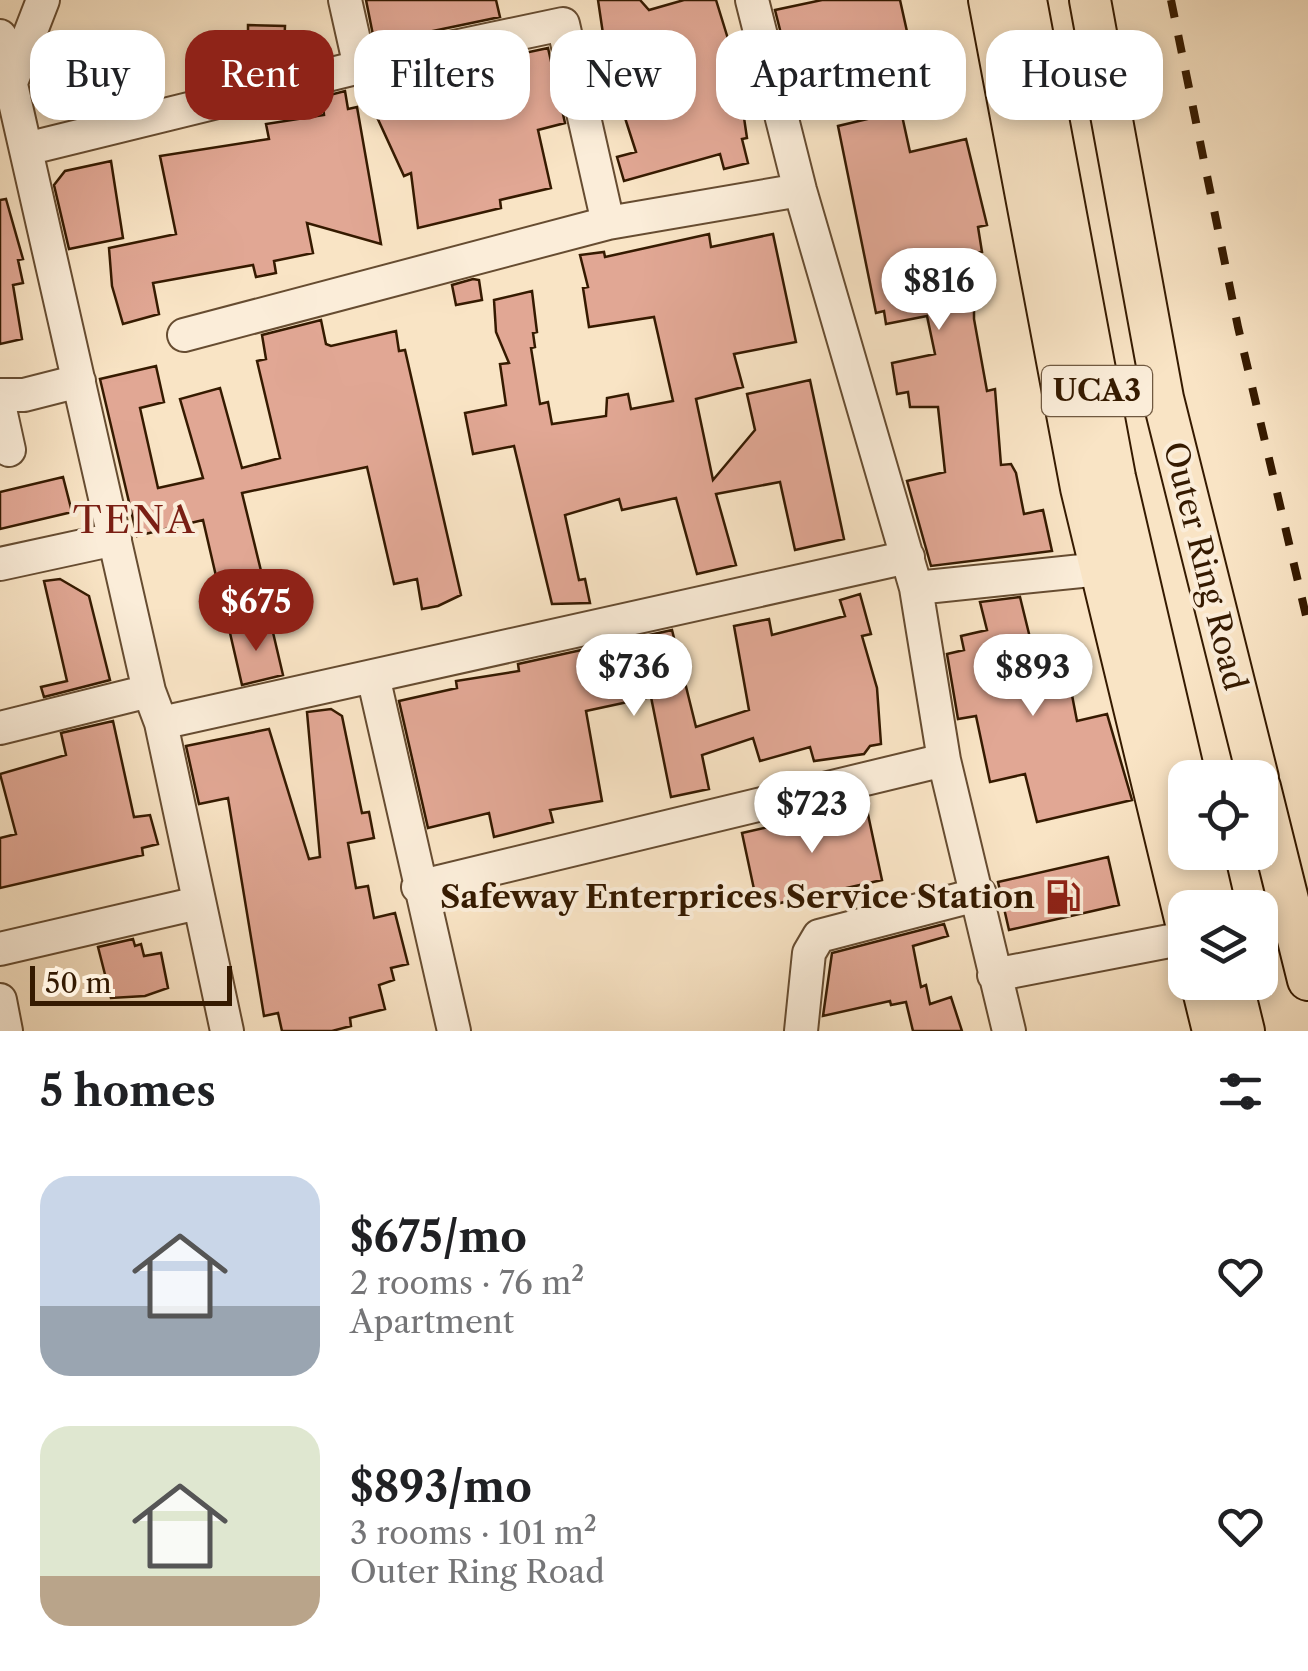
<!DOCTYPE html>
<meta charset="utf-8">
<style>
body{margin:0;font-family:"Libre Caslon Text",serif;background:#f2f2f2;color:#202124;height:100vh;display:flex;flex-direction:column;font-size:38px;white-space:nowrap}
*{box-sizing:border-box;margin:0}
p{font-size:32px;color:#757577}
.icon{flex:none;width:55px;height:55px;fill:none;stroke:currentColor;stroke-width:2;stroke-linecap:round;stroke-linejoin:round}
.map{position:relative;height:1031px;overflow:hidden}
.side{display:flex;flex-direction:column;background:#fff;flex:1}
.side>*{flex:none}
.hud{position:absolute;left:30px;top:30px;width:1250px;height:90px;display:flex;gap:20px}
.tools{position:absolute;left:1168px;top:760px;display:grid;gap:20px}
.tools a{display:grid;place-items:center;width:110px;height:110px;border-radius:20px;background:#fff;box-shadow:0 5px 15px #0003;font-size:50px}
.scale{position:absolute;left:30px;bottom:25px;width:202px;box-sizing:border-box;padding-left:10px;border:5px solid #351a00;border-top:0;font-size:28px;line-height:35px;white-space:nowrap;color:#351a00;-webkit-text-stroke:8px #fbedd9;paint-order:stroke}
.price{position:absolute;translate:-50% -85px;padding:0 22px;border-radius:35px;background:#fff;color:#222;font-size:32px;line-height:65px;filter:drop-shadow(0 2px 5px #0008)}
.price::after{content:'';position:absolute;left:50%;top:60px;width:30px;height:22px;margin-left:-15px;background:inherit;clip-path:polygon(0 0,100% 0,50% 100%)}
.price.selected{background:#8f2418;color:#fff}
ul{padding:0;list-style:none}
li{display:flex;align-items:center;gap:30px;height:250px;padding:0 40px}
li span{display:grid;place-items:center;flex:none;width:280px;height:200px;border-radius:30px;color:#555}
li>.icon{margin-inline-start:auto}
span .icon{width:120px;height:120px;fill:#fffc;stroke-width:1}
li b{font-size:42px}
h2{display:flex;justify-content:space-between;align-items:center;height:120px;padding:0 40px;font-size:42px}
.tag{padding:0 35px;border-radius:30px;background:#fff;box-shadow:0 5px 15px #0003;font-size:35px;line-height:90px}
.tag.selected{background:#8f2418;color:#fff}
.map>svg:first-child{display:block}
</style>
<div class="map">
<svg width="1308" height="1031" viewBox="0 0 1308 1031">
<rect width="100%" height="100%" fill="#f9e4c5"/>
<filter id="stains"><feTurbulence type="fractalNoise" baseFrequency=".002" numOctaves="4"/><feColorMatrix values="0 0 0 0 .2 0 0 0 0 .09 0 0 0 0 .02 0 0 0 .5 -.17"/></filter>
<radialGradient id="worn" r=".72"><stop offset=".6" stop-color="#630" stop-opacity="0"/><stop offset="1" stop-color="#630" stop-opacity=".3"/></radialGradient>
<path fill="#e1a794" stroke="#351a00" stroke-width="2.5" d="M366,0H496L500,17L385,41L383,33L373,35Z
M598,0H640L649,10L684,0H716L729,42L742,44L752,81L739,84L747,138L742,139L748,163L724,169L720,154L624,181L617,157L636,152L625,118L616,52L606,54Z
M822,0H900L914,63L879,72L877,64L817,78L818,84L795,89L775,10Z
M248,25L285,26L284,48H248Z
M548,48L565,123L538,130L551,188L500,200L501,208L418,228L411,173L404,176L371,104L499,72L496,59Z
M345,91L348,109L357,107L381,244L307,223L313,253L274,261L276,273L256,277L253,265L153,283L159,314L123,324L112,286L109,248L176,234L160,156L269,139L266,124L324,115L322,97Z
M901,111L910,152L966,139L987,225L978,227L982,252L972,253L979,294L974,295V319L987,391L995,389L1001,465L1011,464L1016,473L1024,514L1043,510L1052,551L931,566L907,481L945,472L938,407H910L908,392L897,394L892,363L935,354L927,316L886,324L884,311L876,313L838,126Z
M111,161L123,238L69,249L54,185L65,171Z
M6,199L23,259L18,260L23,283L13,285L22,339L0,344V200Z
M709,234L711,247L773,234L796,342L734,354L743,387L696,399L713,480L755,430L747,394L810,380L844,539L795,550L780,482L716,494L736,565L697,574L676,498L622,510L619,499L565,515L579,580L585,579L590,603L552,604L514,446L473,454L465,413L506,405L500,364L509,363L496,332L494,300L532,291L537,332L533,333L535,347L531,348L540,404L548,402L552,424L606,416L607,398L628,394L631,409L673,401L654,317L589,327L583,288L588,287L580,255L604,252L605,257Z
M473,279L479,280L482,300L456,305L452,285Z
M321,320L326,344L331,346L396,331L399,351L405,350L461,595L438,606L422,609L417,579L394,584L367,467L242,493L263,579L219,589L203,520L137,536L100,379L156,366L164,402L140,408L158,488L203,478L180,399L220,388L242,468L280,458L257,361L266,359L262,335Z
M63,477L72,512L0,529V492Z
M60,579L89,596L110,680L44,697L41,687L67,681L44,581Z
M860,594L871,634L862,636L877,688L881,744L870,746L864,754L814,761L810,747L760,761L753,738L702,755L709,789L671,797L651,697L586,711L602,801L550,810L553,822L494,837L489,813L428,828L399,701L457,688L456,681L519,671L518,664L672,630L696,727L749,710L734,626L769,619L772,635L845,616L840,600Z
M1020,597L1031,642L1044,638L1055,679L1063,677L1066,691L1071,690L1077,721L1107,714L1132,800L1037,822L1025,774L990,782L976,716L958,719L947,654L964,650L961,636L987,630L980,602Z
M271,624L283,675L242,685L230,633Z
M331,709L342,716L362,813L369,812L374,838L348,843L356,888L368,886L374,918L395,913L408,964L391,968L394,980L379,985L385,1009L350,1018L351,1026L332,1031H282L278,1013L264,1016L228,798L199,804L186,746L269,729L309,859L320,857L307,712Z
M113,721L134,817L150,815L158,844L142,848L143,855L0,888V838L16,834L0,774L66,755L61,733Z
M866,805L882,880L758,908L742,833Z
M1108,857L1119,905L1009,930L998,882Z
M944,924L948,936L913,946L921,987L926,985L930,1004L951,997L962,1031H913L906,1002L891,1005L890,1001L823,1016L832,953Z
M133,939L135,946L141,944L144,956L161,953L168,988L145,996L111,998L98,947Z"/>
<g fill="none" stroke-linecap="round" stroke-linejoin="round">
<defs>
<path id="minor" d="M345,0L360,67
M752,0L800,190L916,588L944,760L1009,1031
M0,36L149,691L161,723L227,1031
M12,80L43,0
M26,149L360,67L563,24L608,223
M184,335L608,223L800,190
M0,395H24L79,381
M0,409L9,450
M0,564L115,539
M916,588L1101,569
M373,676L454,1031
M161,723L908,557
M0,728L149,691
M418,887L944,760
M0,949L198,903
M994,975L1185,938
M0,1000L6,1031
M801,1031L809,953L819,936L980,894"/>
<path id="major" d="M989,0L1081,488L1185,919
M1026,0L1115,477L1185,778
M1090,0L1163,398L1258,778
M1260,787L1308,980
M1202,852L1215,908
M1201,982L1213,1031
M1232,982L1244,1031"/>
</defs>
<use href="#minor" stroke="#664c31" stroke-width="36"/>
<use href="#major" stroke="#351a00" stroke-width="44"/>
<use href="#minor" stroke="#fbedd9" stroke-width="32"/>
<use href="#major" stroke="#f9e4c5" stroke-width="40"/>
<path stroke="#351a00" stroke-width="8" stroke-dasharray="18 18" stroke-linecap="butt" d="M1171,0L1238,327L1308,624"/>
</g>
<defs>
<symbol id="fuel-bare" viewBox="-9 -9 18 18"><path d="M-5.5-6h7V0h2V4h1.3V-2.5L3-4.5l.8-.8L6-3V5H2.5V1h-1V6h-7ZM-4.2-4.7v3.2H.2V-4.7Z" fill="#8f2418" stroke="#fbedd9" stroke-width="2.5" paint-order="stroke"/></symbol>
</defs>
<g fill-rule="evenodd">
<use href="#fuel-bare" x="1038" y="872" width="50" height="50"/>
</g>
<g text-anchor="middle" stroke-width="8" stroke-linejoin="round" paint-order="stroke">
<rect fill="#fbedd9" stroke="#705941" stroke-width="2.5" x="1042" y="366" width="110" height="50" rx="8"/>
<g font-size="30" font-weight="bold" fill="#351a00">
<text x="1097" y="401">UCA3</text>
</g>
<g font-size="32" fill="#351a00" stroke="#fbedd9">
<text transform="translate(1205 566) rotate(76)" y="11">Outer Ring Road</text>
</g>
<g font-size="32" font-weight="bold" fill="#351a00" stroke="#fbedd9" text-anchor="end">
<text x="1035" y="908">Safeway Enterprices Service Station</text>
</g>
<g font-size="38" letter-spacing="2.5" fill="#7a1f14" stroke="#fbedd9">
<text x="135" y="533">TENA</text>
</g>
</g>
<rect width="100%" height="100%" filter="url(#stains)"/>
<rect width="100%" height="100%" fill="url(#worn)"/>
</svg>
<div class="tools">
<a><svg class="icon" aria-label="locate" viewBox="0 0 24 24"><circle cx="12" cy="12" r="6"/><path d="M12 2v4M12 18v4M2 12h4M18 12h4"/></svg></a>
<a><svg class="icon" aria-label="layers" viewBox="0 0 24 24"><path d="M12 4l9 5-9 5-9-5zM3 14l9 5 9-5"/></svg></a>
</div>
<div class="scale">50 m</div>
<b class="price" style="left:939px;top:333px">$816</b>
<b class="price selected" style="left:256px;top:654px">$675</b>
<b class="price" style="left:634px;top:719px">$736</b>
<b class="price" style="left:1033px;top:719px">$893</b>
<b class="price" style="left:812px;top:856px">$723</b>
<div class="hud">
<a class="tag">Buy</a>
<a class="tag selected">Rent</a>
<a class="tag">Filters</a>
<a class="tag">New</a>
<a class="tag">Apartment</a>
<a class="tag">House</a>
</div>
</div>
<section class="side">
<h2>5 homes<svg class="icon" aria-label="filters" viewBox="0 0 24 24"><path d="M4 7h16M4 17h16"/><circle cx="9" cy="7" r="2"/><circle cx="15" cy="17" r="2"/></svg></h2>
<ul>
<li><span style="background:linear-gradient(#c9d6e8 65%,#9aa5b1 0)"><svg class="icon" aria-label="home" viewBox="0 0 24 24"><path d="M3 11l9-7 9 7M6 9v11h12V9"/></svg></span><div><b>$675/mo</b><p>2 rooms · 76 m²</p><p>Apartment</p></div><svg class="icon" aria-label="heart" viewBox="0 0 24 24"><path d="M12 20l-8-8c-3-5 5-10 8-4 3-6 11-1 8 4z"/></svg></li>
<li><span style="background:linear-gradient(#dfe7d0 75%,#b9a48a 0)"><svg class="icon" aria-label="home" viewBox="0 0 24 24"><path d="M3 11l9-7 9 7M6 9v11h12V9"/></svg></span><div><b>$893/mo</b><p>3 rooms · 101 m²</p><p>Outer Ring Road</p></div><svg class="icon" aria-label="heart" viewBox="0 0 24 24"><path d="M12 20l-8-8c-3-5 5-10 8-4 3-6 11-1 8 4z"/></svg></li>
</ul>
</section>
